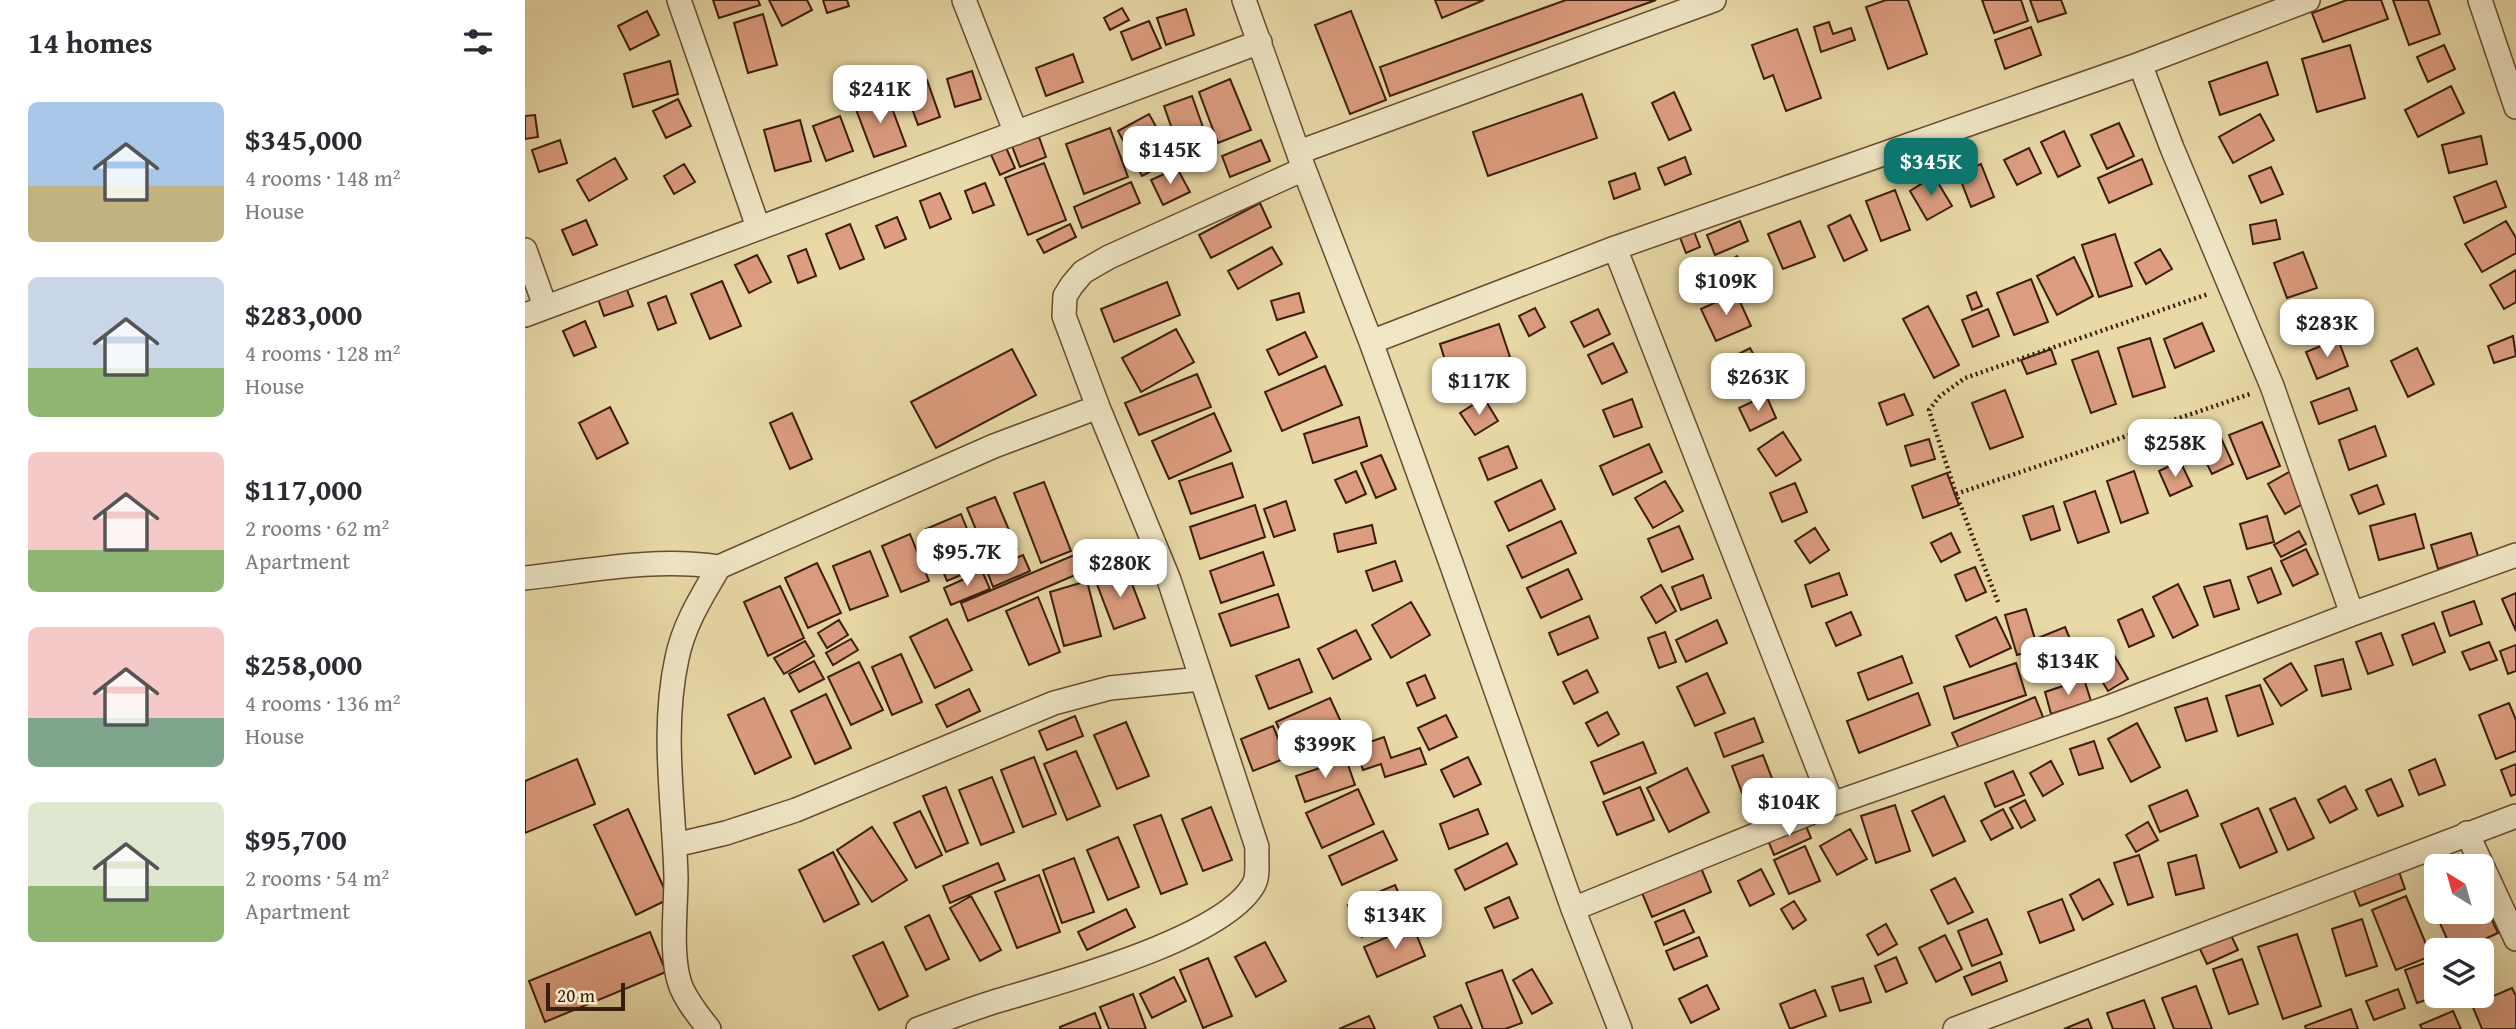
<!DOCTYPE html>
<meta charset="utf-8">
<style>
body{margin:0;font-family:"Gentium Book Plus",serif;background:#f2f2f3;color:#2b2b33;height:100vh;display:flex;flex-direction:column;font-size:26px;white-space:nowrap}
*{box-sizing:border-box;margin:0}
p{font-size:23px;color:#7c7c81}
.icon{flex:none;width:38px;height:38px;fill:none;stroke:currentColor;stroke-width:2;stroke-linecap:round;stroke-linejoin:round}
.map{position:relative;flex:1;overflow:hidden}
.side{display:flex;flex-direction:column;background:#fff;width:525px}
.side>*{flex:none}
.needle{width:46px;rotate:323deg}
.tools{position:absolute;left:1899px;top:854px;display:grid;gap:14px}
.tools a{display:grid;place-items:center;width:70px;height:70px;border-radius:10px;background:#fff;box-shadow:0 7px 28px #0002;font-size:35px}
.scale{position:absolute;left:21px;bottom:18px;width:79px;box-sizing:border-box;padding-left:7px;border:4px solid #3b1d0b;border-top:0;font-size:19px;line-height:24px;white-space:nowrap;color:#3b1d0b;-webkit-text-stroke:5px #f0e6c6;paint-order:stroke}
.price{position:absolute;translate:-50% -60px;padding:0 16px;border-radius:14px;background:#fff;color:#222;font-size:23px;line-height:46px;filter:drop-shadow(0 2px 4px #0008)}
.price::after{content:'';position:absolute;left:50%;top:42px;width:21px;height:16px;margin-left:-10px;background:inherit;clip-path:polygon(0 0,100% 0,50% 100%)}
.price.current{background:#0f766e;color:#fff}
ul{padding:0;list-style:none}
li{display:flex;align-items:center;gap:21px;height:175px;padding:0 28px}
li span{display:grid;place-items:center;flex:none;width:196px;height:140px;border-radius:10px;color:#555}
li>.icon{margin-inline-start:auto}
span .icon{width:84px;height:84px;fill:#fffc;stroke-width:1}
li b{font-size:30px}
h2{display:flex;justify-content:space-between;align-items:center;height:84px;padding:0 28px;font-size:30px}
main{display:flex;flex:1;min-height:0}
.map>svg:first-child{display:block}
</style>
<main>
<section class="side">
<h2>14 homes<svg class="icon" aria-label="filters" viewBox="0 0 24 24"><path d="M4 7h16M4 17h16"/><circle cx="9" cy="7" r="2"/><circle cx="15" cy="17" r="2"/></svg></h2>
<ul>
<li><span style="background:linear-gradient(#a9c7e8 60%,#c2b280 0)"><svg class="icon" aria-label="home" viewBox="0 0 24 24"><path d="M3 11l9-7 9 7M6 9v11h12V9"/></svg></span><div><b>$345,000</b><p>4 rooms · 148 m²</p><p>House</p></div></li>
<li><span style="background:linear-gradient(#c9d6e8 65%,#8fb573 0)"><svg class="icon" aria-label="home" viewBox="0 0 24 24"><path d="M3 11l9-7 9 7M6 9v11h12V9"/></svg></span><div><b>$283,000</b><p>4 rooms · 128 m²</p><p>House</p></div></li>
<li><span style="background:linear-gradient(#f6c9c9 70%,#8fb573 0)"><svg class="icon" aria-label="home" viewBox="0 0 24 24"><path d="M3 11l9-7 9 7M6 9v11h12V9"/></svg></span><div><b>$117,000</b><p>2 rooms · 62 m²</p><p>Apartment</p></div></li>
<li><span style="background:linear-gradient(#f6c9c9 65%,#7fa58c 0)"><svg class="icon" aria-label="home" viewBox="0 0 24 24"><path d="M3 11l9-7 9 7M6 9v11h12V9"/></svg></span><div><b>$258,000</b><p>4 rooms · 136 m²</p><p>House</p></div></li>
<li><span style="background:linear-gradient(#dfe7d0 60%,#8fb573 0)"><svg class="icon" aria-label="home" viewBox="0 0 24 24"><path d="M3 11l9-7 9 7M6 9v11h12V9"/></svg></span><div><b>$95,700</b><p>2 rooms · 54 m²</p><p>Apartment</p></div></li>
</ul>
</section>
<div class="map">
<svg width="1991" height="1029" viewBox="0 0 1991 1029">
<rect width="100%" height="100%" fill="#e8d9a7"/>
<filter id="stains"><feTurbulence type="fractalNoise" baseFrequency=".00286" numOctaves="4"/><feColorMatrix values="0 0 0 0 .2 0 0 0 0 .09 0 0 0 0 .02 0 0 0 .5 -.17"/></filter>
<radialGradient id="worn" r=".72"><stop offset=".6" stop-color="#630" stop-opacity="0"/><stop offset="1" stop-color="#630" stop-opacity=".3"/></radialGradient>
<path fill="#dc9d80" stroke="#3b1d0b" stroke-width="2" d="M188,0H233L235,5L194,18Z
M244,0H282L287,10L257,26Z
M298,0H322L324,6L302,13Z
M910,0H959L917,18Z
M1041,0H1131L865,96L855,67Z
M1361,0H1383L1402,54L1363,69L1341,7Z
M1457,0H1496L1503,21L1469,33Z
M1505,0H1536L1541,13L1513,22Z
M1822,0H1856L1863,19L1798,42L1787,13Z
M1868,0H1903L1915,34L1884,45Z
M597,8L604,20L585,30L579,18Z
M661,9L669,35L641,45L632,18Z
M122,11L134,35L105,50L93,26Z
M826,11L861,100L825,114L790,25Z
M238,14L252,65L223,73L209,23Z
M624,21L636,48L607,60L596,32Z
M1304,22L1308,34L1326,28L1330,40L1296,52L1289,27Z
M1506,27L1516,55L1480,69L1470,40Z
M1272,29L1296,98L1261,111L1248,75L1239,79L1227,45Z
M1825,45L1840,98L1792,112L1777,59Z
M1919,45L1930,69L1903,82L1892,57Z
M548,54L558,82L521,96L511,68Z
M145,61L153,94L108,107L99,74Z
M1742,62L1753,95L1695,115L1684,82Z
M447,71L456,99L430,107L422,79Z
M705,79L726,130L693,143L674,92Z
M402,80L415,117L393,125L380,89Z
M1926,86L1939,113L1893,137L1880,110Z
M361,92L381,146L349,157L329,104Z
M1149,92L1166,130L1144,140L1127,103Z
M1057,94L1072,138L963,176L948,132Z
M667,96L686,150L658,160L639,106Z
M153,99L166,126L141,138L128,111Z
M624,114L649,159L617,176L593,131Z
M1735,114L1749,140L1708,163L1694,137Z
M10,115L13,137L0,139V116Z
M315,116L328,151L301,161L288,126Z
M275,120L286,161L250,171L239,130Z
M1594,123L1609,156L1582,169L1566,135Z
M585,128L603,177L559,194L541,144Z
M1539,131L1555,166L1533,177L1516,142Z
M1956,136L1962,164L1924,173L1917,145Z
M514,137L521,157L495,167L487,146Z
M35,140L42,163L14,172L7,150Z
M736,140L745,161L705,177L697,156Z
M479,143L490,168L475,175L464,150Z
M1504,148L1516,173L1492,185L1479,160Z
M1160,157L1166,174L1140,185L1133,168Z
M90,158L102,179L64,201L52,180Z
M1617,159L1627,184L1584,203L1573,178Z
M519,163L541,220L503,235L480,178Z
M159,164L170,182L149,194L139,176Z
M1456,164L1469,197L1446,207L1433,173Z
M1746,167L1758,194L1736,203L1724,176Z
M652,168L665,192L638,205L626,180Z
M1110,173L1115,189L1089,199L1084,182Z
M1409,176L1427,206L1402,220L1385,191Z
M1971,181L1981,207L1939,223L1929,197Z
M606,182L615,203L557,228L549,207Z
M460,183L469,205L448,213L440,191Z
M1370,190L1385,230L1356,241L1341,201Z
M415,193L426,219L405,228L395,201Z
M735,203L746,227L686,258L674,235Z
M1325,215L1342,250L1319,261L1303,226Z
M372,217L381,239L360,248L351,226Z
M61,220L72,245L48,255L37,230Z
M1751,220L1755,239L1728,244L1725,225Z
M1215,221L1223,241L1190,255L1182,235Z
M1275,221L1290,257L1258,269L1243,234Z
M1981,221L1991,238V253L1957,272L1940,244Z
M325,224L339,259L315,269L301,234Z
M545,224L551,237L519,253L512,240Z
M1168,229L1175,247L1161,253L1154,235Z
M1590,234L1607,286L1574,297L1557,245Z
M747,247L757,264L713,289L703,271Z
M281,249L291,276L273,283L263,256Z
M1635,249L1647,269L1621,284L1610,263Z
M1778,252L1792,288L1762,298L1749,263Z
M232,255L246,282L224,293L210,265Z
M1212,256L1221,270L1206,280L1196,266Z
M1549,257L1568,296L1532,315L1512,276Z
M1192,260L1197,270L1173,281L1168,271Z
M1225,270L1230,278L1210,292L1205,284Z
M1991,270V302L1979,309L1965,285Z
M1194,273L1200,286L1179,296L1173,283Z
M1506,279L1523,322L1489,335L1472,293Z
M197,281L216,326L185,339L166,294Z
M642,282L655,315L589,342L576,309Z
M101,287L108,306L79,316L72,296Z
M1451,292L1457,306L1447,310L1442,296Z
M774,293L779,312L752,320L746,301Z
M1211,293L1226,326L1191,341L1176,309Z
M141,296L151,323L133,330L123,303Z
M1791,305L1796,322L1761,333L1756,316Z
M1403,306L1434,365L1409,378L1378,319Z
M1010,308L1020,327L1004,336L994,316Z
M1073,309L1085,334L1059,347L1046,322Z
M1463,309L1474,336L1448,347L1437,320Z
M60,321L71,347L49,356L38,331Z
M1677,323L1689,351L1650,368L1639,339Z
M974,324L985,357L925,377L915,344Z
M651,329L669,362L616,392L597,358Z
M780,332L792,357L754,375L742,350Z
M1988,336L1991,356L1969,363L1963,346Z
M1625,338L1640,387L1608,397L1593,348Z
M1813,339L1823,366L1792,379L1781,352Z
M1088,343L1102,372L1077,384L1063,355Z
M1225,348L1238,371L1215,384L1202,360Z
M1892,348L1909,384L1883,397L1866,361Z
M487,349L511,395L411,448L386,402Z
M1526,349L1531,364L1502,374L1496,360Z
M1573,351L1591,404L1566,413L1547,360Z
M800,366L817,405L757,431L740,392Z
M672,374L686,407L614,435L600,403Z
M1824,388L1832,410L1794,424L1786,402Z
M1480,390L1498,437L1465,449L1447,403Z
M1379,394L1388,415L1362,425L1354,403Z
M1241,395L1251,418L1225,431L1214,408Z
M959,398L973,421L950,435L935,413Z
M1107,399L1117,427L1089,437L1078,410Z
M85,407L103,443L72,459L54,423Z
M267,413L287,459L265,469L245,423Z
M689,413L706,451L644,479L627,441Z
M834,417L842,446L788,463L779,434Z
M1737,422L1755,466L1722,479L1704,435Z
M1850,426L1861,456L1824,470L1814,440Z
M1258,432L1276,460L1251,476L1233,449Z
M1696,438L1708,464L1687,474L1674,448Z
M1404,439L1410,459L1386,466L1380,446Z
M1124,444L1137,472L1088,495L1075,466Z
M983,446L992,468L963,480L954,458Z
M856,455L871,489L851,498L836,463Z
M1655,461L1667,486L1645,496L1634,471Z
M707,463L718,497L666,514L654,481Z
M831,471L841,494L821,503L810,480Z
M1609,471L1623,513L1596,523L1582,481Z
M1766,471L1783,501L1760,514L1743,484Z
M1422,473L1434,505L1398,518L1387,486Z
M1016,480L1030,509L984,531L970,502Z
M1140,481L1158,511L1128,528L1110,498Z
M519,482L546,551L516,563L489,493Z
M1270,483L1282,512L1257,522L1245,493Z
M1852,485L1859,504L1834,514L1826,495Z
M1570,491L1584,532L1553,543L1539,502Z
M470,497L492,549L464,561L442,508Z
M761,501L770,530L749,537L739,509Z
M730,505L740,537L675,559L665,527Z
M1528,506L1535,530L1506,540L1498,516Z
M436,514L457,566L422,581L401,529Z
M1890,514L1899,548L1854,560L1845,526Z
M1742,516L1749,542L1722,549L1715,524Z
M1036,521L1051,553L997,578L982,546Z
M847,525L851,543L813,552L809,534Z
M1154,526L1168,559L1137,572L1123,539Z
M1290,528L1304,550L1285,563L1270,541Z
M1774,531L1781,544L1756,557L1749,545Z
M1426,533L1435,552L1416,562L1406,543Z
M1946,533L1953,556L1913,569L1906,545Z
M385,534L404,581L376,592L357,546Z
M1781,549L1793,574L1768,586L1756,561Z
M345,551L363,596L325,610L308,566Z
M738,552L749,585L696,603L685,571Z
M554,553L562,570L443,621L436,603Z
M498,555L505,571L468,587L462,571Z
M870,561L877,581L848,591L841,571Z
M292,563L316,613L283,628L260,578Z
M1450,567L1461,592L1441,601L1430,575Z
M601,568L620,618L589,629L570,579Z
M1746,568L1756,594L1733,603L1723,577Z
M1043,569L1057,599L1016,618L1002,588Z
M457,571L465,589L426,605L419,588Z
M1314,573L1322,595L1287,607L1280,585Z
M1178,575L1186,598L1156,610L1147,587Z
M1705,580L1714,609L1689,617L1679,587Z
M562,581L576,636L539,646L525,592Z
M1653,584L1673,625L1648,638L1628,597Z
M1136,585L1151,611L1131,623L1116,597Z
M255,586L279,638L243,656L219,602Z
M1991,593V631L1977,599Z
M753,594L764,627L706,646L694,614Z
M513,597L535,652L504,665L481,611Z
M1949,601L1957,624L1925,636L1917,612Z
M886,602L905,635L866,658L847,625Z
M1501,609L1513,649L1492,655L1480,615Z
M1617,609L1629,636L1604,647L1593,620Z
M1326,612L1336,635L1311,646L1301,623Z
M1064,616L1073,638L1033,655L1024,633Z
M1471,617L1486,648L1445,667L1431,636Z
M422,619L447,670L410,688L385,637Z
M314,620L323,635L302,648L293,633Z
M1192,620L1202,643L1161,662L1151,640Z
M1909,623L1920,652L1888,665L1877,635Z
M1540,627L1558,670L1531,681L1513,638Z
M831,630L846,659L808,679L793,649Z
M1140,632L1151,662L1134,668L1123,638Z
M1856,633L1868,665L1843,674L1831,642Z
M326,639L333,650L308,665L301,653Z
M280,641L289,656L259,674L249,658Z
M1964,642L1972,660L1945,670L1937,652Z
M1991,645V671L1983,674L1975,651Z
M376,654L397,702L367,715L347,667Z
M1589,655L1603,679L1583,691L1568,666Z
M1377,656L1387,683L1343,700L1333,673Z
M774,659L787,692L744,709L731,676Z
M1818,659L1826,689L1797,696L1790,666Z
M289,661L299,679L274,692L264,674Z
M334,662L358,710L326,725L303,677Z
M1491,663L1501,695L1429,719L1419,687Z
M1766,663L1782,690L1756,706L1739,679Z
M1062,670L1073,692L1049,704L1038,682Z
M1182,673L1200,713L1170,726L1152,687Z
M900,675L910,698L892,706L882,683Z
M1559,679L1566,701L1526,714L1520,692Z
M1735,685L1748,724L1713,736L1701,696Z
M444,689L455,711L422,727L411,705Z
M1393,693L1405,725L1334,753L1322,721Z
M301,694L326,748L290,764L266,711Z
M1510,697L1518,717L1436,753L1427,733Z
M239,698L266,757L230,774L203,715Z
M805,698L822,735L767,758L751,722Z
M1682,698L1692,731L1661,741L1650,708Z
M1984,703L1991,720V751L1971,759L1954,715Z
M1082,712L1094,734L1073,746L1061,723Z
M921,715L932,737L904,750L893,728Z
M550,716L558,736L522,750L514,731Z
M1229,718L1238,742L1199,757L1190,733Z
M601,722L624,776L592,789L569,735Z
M1612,723L1635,767L1606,782L1583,739Z
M748,726L761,758L728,771L716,739Z
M859,737L866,758L895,748L901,764L860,777L856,764L838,770L830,747Z
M1569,741L1578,768L1554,775L1545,749Z
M1118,742L1131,773L1079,794L1066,762Z
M551,751L575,806L542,820L519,764Z
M1238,755L1248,781L1217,793L1207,766Z
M509,757L531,814L498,827L476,770Z
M943,757L956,784L929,797L916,770Z
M52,759L70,804L0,833V781Z
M821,759L830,785L780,802L771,776Z
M1910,759L1920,785L1894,795L1884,770Z
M1526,761L1538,784L1518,796L1505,773Z
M1991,764V794L1986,796L1976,770Z
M1162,768L1184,812L1144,832L1122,788Z
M1488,771L1499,795L1470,807L1460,783Z
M467,777L489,832L456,845L434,790Z
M1866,779L1878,806L1853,816L1841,790Z
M1820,786L1832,809L1805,823L1793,800Z
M421,787L443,843L421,852L398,796Z
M1115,787L1129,820L1092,835L1078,802Z
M833,789L849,824L797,848L781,813Z
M1662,790L1673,816L1635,832L1624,806Z
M1419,796L1440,841L1408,856L1387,811Z
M1770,798L1789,838L1763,850L1745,809Z
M1500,800L1510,820L1496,828L1485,808Z
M1370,805L1385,851L1351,863L1336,816Z
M686,807L707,860L678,871L657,819Z
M1733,808L1752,852L1715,868L1696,824Z
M103,809L144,899L111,915L69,825Z
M953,809L963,834L924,849L915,824Z
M1478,809L1488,828L1466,840L1456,821Z
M395,811L417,855L391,868L369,823Z
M636,815L662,884L636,894L609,825Z
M1279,821L1286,838L1249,855L1242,838Z
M1623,822L1633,840L1611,852L1601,835Z
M347,827L382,880L347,902L312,850Z
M1325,829L1342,859L1312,875L1295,846Z
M858,831L872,860L817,885L804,856Z
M593,837L614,887L583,900L562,850Z
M982,843L992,864L940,890L930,870Z
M1280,846L1295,881L1264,894L1249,860Z
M308,852L334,904L299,922L274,870Z
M1614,855L1628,897L1603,905L1589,863Z
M1671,855L1679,888L1651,895L1643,863Z
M549,858L569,912L537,923L518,870Z
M473,863L480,880L425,903L418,886Z
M1174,863L1186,892L1127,917L1115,888Z
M1872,866L1880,889L1835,906L1826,883Z
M1236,869L1249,894L1225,906L1213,881Z
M514,875L535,932L492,948L470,892Z
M1430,878L1448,912L1423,924L1406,890Z
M1574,879L1588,904L1558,920L1545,895Z
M870,885L884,917L837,937L823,905Z
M446,896L476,950L455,961L425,908Z
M1881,896L1906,956L1871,970L1847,910Z
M1956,896L1973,933L1936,950H1927L1905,901L1911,898V912H1956Z
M984,897L993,918L969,928L960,908Z
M1537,899L1549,930L1515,943L1503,912Z
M1269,901L1281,920L1268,929L1256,909Z
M601,909L610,927L562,950L553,932Z
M1159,910L1169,932L1139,945L1130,922Z
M404,915L424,959L401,970L380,927Z
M1462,919L1477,954L1447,966L1433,931Z
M1837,919L1852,966L1821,976L1807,929Z
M1361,924L1372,944L1353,955L1342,935Z
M888,926L900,956L852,977L839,947Z
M125,932L141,972L20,1022L4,981Z
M1705,933L1713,950L1682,964L1674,947Z
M1772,934L1796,1006L1758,1019L1733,947Z
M1420,935L1437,969L1411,982L1394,948Z
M1174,937L1182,956L1149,970L1141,951Z
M358,942L383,996L354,1010L328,956Z
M740,942L761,981L731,997L710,957Z
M1371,957L1382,983L1361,992L1350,966Z
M683,958L707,1016L678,1028L655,970Z
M1717,959L1733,1004L1704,1014L1688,969Z
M1911,959L1913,996L1892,1003L1880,970Z
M1475,962L1482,981L1447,995L1439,977Z
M1007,969L1027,1003L1007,1014L988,980Z
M977,970L997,1023L980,1029H958L941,983Z
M649,977L661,1001L627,1018L615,994Z
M1338,978L1346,1002L1315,1011L1307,987Z
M1182,985L1194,1009L1166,1023L1154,999Z
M1671,986L1687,1029H1649L1637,998Z
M1987,988L1991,996V1029H1957L1947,1005Z
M1873,989L1880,1008L1849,1020L1841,1001Z
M1290,990L1301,1016L1265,1029L1255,1004Z
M608,994L621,1029H584L575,1007Z
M1619,1000L1630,1029H1588L1582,1013Z
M936,1005L947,1029H914L909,1017Z
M1826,1009L1833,1029H1781L1780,1026Z
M1928,1011L1936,1029H1897L1895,1025Z
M570,1013L576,1029H535V1027Z
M844,1016L850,1029H814Z
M1563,1019L1567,1029H1539Z"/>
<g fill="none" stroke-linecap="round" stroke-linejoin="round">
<defs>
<path id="minor" d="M154,0L233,227
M439,0L491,133
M719,0L779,169L846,342L926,563L1048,909L1095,1029
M1955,0L1991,107
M1615,64L1647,148L1747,386L1827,614
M774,152L1189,0
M1090,248L1307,804
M0,250L20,306
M0,315L735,42
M846,342L1090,248L1615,64L1783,0
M0,578C65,571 129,557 194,567L469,446L573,407
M1942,833L1991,939
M150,845L201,833L271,810L529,703L585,688L676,679
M1048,909L1307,804L1587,706L1827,614L1991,555
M184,1029C174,1016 161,1001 155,984C145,955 151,909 151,877C149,804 136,731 152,658C159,624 177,596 194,567
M393,1029C421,1019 450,1007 479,999C538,981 700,938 729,884C734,875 731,858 732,847L644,580L573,407L539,316L540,296L547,285L558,272L584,257L779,169
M1430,1029L1991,816"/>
</defs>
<use href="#minor" stroke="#664c32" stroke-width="26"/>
<path stroke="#3b1d0b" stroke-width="4.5" stroke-dasharray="2 3.5" stroke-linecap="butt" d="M1431,494L1725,394
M1473,602L1431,494L1404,410L1415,396L1440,378L1683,294"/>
<use href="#minor" stroke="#f0e6c6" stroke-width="23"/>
</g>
<rect width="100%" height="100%" filter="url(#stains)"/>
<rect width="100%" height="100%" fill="url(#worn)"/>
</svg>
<div class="tools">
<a><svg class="needle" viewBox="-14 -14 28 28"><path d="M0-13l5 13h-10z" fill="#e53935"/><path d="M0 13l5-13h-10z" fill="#7c7c81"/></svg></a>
<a><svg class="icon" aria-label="layers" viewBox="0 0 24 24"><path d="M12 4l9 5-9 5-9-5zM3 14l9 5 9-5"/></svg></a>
</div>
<div class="scale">20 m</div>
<b class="price" style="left:355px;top:125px">$241K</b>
<b class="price" style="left:645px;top:186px">$145K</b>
<b class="price current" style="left:1406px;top:198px">$345K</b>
<b class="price" style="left:1201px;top:317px">$109K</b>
<b class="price" style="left:1802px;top:359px">$283K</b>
<b class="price" style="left:1233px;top:413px">$263K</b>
<b class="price" style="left:954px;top:417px">$117K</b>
<b class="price" style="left:1650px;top:479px">$258K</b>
<b class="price" style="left:442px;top:588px">$95.7K</b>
<b class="price" style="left:595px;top:599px">$280K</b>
<b class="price" style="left:1543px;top:697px">$134K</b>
<b class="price" style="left:800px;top:780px">$399K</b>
<b class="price" style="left:1264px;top:838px">$104K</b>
<b class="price" style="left:870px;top:951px">$134K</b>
</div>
</main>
